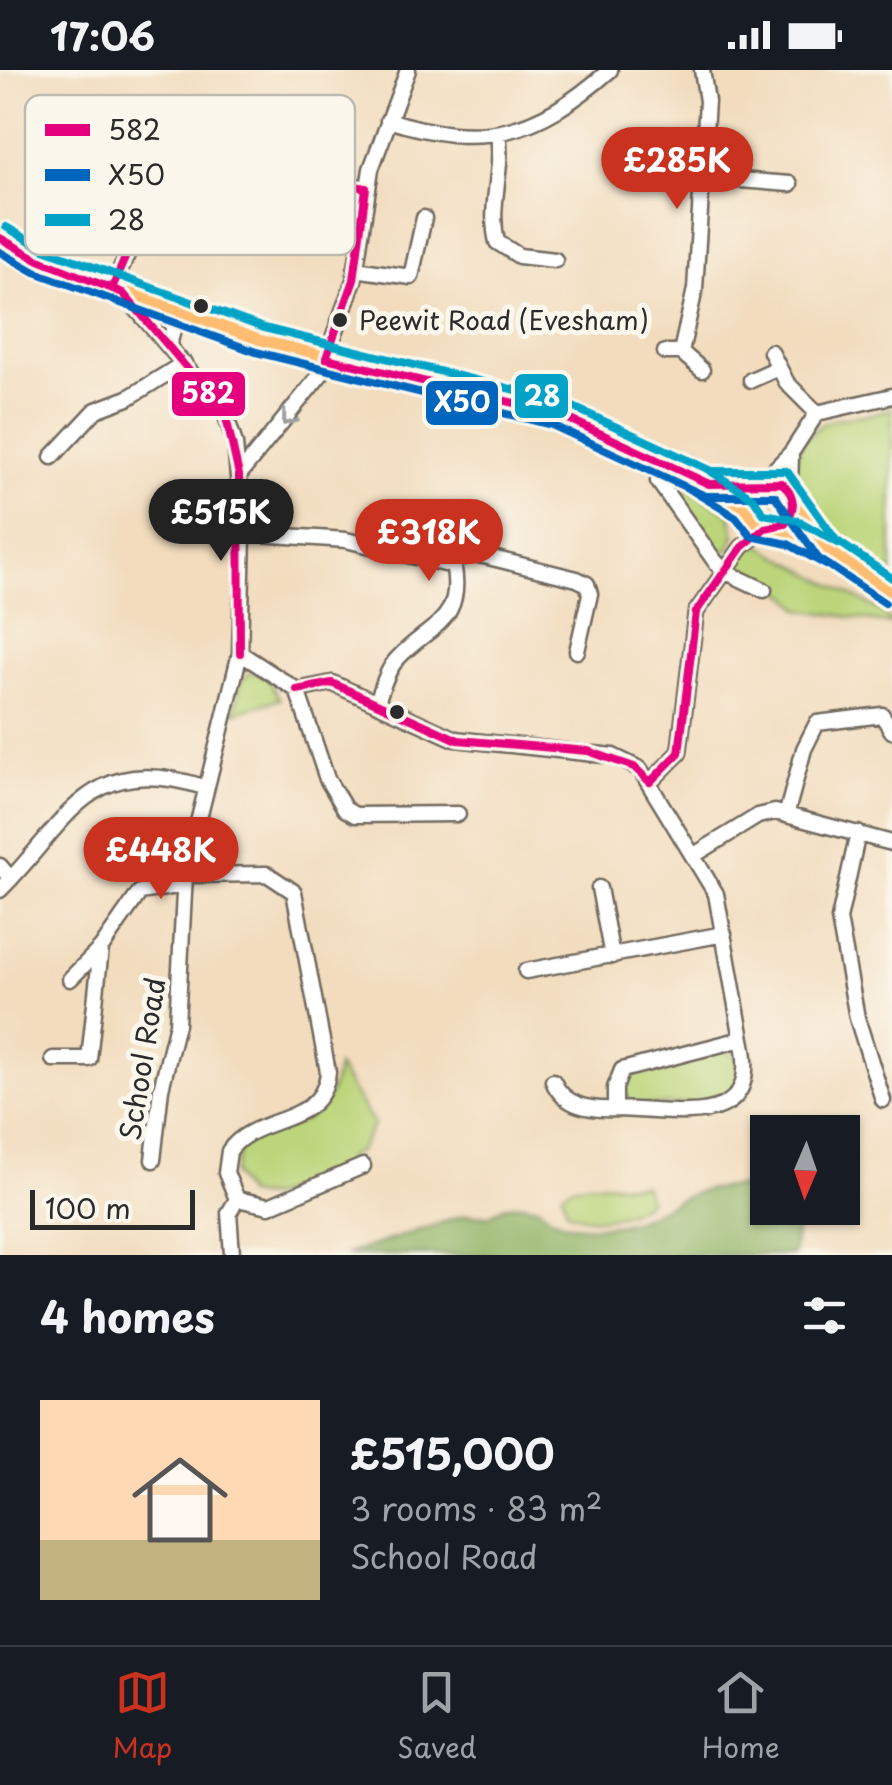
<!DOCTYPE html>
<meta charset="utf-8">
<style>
body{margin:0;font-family:"Playpen Sans",sans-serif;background:#20242c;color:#f1f3f6;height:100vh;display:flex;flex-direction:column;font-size:38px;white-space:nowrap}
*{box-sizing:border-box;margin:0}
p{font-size:32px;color:#9ea1a6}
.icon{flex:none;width:55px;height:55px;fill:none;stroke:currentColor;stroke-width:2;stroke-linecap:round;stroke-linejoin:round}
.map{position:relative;height:1185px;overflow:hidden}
.drawer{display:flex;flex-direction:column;background:#171b24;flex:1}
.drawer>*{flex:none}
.needle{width:65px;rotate:182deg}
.buttons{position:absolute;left:750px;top:1045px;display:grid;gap:20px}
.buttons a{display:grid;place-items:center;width:110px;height:110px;border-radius:0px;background:#171b24;box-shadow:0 2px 8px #0004;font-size:50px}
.scale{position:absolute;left:30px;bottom:25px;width:165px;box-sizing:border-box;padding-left:10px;border:5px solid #2b2b2b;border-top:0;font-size:28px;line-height:35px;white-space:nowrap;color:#2b2b2b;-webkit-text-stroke:8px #fbf7ec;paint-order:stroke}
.price{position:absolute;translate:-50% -85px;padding:0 22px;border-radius:35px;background:#c8321e;color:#fff;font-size:32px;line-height:65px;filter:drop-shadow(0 2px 5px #0008)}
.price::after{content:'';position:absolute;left:50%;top:60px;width:30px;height:22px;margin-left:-15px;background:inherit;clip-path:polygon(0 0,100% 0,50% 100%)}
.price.active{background:#222;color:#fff}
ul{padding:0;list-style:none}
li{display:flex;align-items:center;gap:30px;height:250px;padding:0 40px}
li span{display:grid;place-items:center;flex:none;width:280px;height:200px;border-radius:0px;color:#555}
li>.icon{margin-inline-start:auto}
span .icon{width:120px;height:120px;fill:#fffc;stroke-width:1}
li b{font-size:42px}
h2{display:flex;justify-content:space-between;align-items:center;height:120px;padding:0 40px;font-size:42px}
.status{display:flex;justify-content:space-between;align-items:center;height:70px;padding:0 50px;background:#171b24;direction:ltr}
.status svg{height:28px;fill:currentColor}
.tabs{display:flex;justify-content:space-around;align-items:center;height:140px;border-top:2px solid #363941;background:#171b24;font-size:28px;color:#9ea1a6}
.tabs a{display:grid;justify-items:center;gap:5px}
.tabs .active{color:#c8321e}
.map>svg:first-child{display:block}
</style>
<div class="status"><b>17:06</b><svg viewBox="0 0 49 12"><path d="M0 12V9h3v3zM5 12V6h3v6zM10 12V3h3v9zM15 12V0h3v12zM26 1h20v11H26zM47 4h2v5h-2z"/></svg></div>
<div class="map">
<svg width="892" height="1185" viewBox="0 0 892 1185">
<rect width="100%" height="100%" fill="#fbf7ec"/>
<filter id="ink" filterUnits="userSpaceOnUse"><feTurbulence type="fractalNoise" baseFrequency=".01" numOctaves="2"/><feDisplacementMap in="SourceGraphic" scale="20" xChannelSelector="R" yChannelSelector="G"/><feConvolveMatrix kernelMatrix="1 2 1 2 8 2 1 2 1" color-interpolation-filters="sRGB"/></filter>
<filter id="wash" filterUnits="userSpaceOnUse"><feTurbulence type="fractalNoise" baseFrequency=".0048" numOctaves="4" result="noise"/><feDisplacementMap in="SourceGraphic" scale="40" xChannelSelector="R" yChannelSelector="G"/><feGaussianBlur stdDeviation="2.25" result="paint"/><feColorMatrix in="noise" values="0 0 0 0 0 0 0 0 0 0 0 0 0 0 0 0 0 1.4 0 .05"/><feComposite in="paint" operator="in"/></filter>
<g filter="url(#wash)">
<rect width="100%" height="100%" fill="#f2dcbd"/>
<path fill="#bcd57a" stroke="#748052" stroke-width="2.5" d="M892,338V503C846,483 753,408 817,358C838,341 869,350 892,338Z
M665,406L730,443L735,466L729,480L720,481Z
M757,474L884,543L892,554L800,539C783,514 754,513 736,491Z
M250,602L265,605L280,629L234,643L241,612Z
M723,979L740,988L738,1018L719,1031L706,1034L644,1035L623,1029L620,1021L627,1004Z
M337,997L374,1054L359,1081L347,1087L346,1095L273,1127L246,1125L233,1104L240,1078C284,1044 325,1068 337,997Z
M591,1113L644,1115L649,1130C627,1148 592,1155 567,1141L562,1123L573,1116Z"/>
<path fill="#95b66a" stroke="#60704a" stroke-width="2.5" d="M767,1116L768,1138H799L793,1185H345L465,1145L489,1146L503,1137L521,1134L539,1137C557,1162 614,1160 641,1148C664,1139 681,1126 705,1120C725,1116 747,1117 767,1116Z"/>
</g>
<g filter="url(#ink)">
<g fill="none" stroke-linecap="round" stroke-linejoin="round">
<defs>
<path id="minor" d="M388,50C484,80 536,65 610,0
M498,64C504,100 488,136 497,172L519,186L555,190
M84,85C117,42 162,98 179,127
M701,107L790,114
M67,127L101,139L118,122L146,152
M355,199L411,207L424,148
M112,218C122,197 130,174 144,155C192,93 299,103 366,118
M123,223L225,343L235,374L243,463L240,583L185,805L177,954L161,1019L153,1090
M169,276L177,243
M665,282H681L702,300
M681,282L695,219L707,31L702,0
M771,282L787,313L817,343
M326,288L354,210L371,99L408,0
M751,310L778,298
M52,387L96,340L128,328L184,293
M239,405L333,289
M764,410L791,383L817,343L892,326
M658,411L714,490L724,501L764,520
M790,419L791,383
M243,463L346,470L445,494L471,484L484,486L577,509L587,514L590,524L577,581
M240,583L297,620L327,709L345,739L355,745L458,744
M297,620L332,613L455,669L613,686L640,699L716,824L742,969L622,1000L615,1018V1039C679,1040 763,1063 742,969
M377,631C383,617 387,599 398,588C430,554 465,552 453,493
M650,712L679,683L696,542L742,477L765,458
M787,742L804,679L817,653L882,645L892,661
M858,763L839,849L857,948L883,1030
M696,784L758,746L775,742L892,773
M0,796L11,809
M185,805L267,804L294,822L328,1002C323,1058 255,1043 229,1081L226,1103L237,1129L229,1143L232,1184
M599,818L612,886
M0,820C69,752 85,681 204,717
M526,901L724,864
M70,909L101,878
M53,989H89L101,878L140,822L183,815
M553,1011C564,1037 591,1040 615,1039
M237,1129L269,1136L363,1096"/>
<path id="major" d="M0,168L39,190L260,270L556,343L709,414L745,438L757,455L792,462L827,479L892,523
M715,415C739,418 761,406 782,413L826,479"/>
</defs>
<use href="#minor" stroke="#71695e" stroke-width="19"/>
<use href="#major" stroke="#71695e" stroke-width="22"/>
<use href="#minor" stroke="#fff" stroke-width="14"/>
<use href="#major" stroke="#fdbc70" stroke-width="18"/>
<defs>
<path id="bus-1" d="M0,168L39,190L123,223L225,343L239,405L240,583
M112,218C122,197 129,173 144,155C197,92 294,104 366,118
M326,288L556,343L709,414L782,413C796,427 796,438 785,454L765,458
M326,288L354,210L366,118
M297,620L332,613L458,670L588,681L634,697L650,712
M650,712L679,683L696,542L742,477L765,458"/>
<path id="bus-2" d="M0,182L35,202L256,282L552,355L705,426H775L818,488L885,533
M693,421L736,447L751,466L788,474L826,495"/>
<path id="bus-3" d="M6,157L44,179L264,258L560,331L712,401H787L836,470L892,508
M707,399L753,428L764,444L797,450L838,473"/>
</defs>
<use href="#bus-1" stroke="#fbf7ec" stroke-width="15"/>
<use href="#bus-2" stroke="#fbf7ec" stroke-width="15"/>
<use href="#bus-3" stroke="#fbf7ec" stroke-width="15"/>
<use href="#bus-1" stroke="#e5007d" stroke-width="8"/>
<use href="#bus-2" stroke="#0065bd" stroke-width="8"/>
<use href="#bus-3" stroke="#02a3c6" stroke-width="8"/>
</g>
<defs><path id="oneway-chevron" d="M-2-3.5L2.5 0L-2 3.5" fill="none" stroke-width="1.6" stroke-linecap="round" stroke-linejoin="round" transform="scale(2.5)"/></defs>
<use stroke="#a0a0a0" href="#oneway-chevron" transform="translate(288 349) rotate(129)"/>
</g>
<g fill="#2b2b2b" stroke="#fbf7ec" stroke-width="4">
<circle cx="201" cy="236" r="9"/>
<circle cx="340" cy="250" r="9"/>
<circle cx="397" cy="642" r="9"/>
</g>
<g text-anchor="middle" stroke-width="10" stroke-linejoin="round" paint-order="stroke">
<g font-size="26" fill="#2b2b2b" stroke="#fbf7ec" text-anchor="start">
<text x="359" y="260">Peewit Road (Evesham)</text>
</g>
<g font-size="28" fill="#2b2b2b" stroke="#fbf7ec">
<text transform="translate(143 989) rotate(-81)" y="10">School Road</text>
</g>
</g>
<rect x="25" y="25" width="330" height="160" rx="15" fill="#fbf7ec" stroke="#bdbab2" stroke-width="2.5"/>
<rect x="45" y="54" width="45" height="12" fill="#e5007d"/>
<rect x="45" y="99" width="45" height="12" fill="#0065bd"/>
<rect x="45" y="144" width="45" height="12" fill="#02a3c6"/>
<g font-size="28" fill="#2b2b2b">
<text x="108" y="70">582</text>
<text x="108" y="115">X50</text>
<text x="108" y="160">28</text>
</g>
<g stroke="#fbf7ec" stroke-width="4">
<rect x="170" y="300" width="77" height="48" rx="10" fill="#e5007d"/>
<rect x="513" y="302" width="57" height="48" rx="10" fill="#02a3c6"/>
<rect x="424" y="309" width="76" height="48" rx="10" fill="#0065bd"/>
</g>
<g font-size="28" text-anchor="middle" font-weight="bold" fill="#fff">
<text x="208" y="333">582</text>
<text x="542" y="336">28</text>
<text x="462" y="342">X50</text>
</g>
</svg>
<div class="buttons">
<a><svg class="needle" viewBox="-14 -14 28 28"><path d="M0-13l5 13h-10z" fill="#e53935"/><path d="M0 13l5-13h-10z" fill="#9ea1a6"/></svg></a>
</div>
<div class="scale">100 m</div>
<b class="price" style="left:677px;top:142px">£285K</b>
<b class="price active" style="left:221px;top:494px">£515K</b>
<b class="price" style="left:429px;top:514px">£318K</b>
<b class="price" style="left:161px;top:832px">£448K</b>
</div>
<section class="drawer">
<h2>4 homes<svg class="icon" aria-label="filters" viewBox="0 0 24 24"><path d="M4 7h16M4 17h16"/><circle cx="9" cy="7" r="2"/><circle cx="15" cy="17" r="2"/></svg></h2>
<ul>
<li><span style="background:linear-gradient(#ffd9b3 70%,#c2b280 0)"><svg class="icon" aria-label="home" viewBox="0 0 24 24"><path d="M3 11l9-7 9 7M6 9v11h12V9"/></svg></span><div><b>£515,000</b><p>3 rooms · 83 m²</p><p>School Road</p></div></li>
</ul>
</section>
<nav class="tabs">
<a class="active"><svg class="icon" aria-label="map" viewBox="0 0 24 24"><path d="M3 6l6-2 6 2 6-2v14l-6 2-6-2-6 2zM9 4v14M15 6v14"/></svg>Map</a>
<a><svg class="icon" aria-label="saved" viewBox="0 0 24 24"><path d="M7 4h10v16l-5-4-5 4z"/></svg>Saved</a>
<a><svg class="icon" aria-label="home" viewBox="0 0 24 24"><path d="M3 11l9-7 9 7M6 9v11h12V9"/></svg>Home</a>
</nav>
